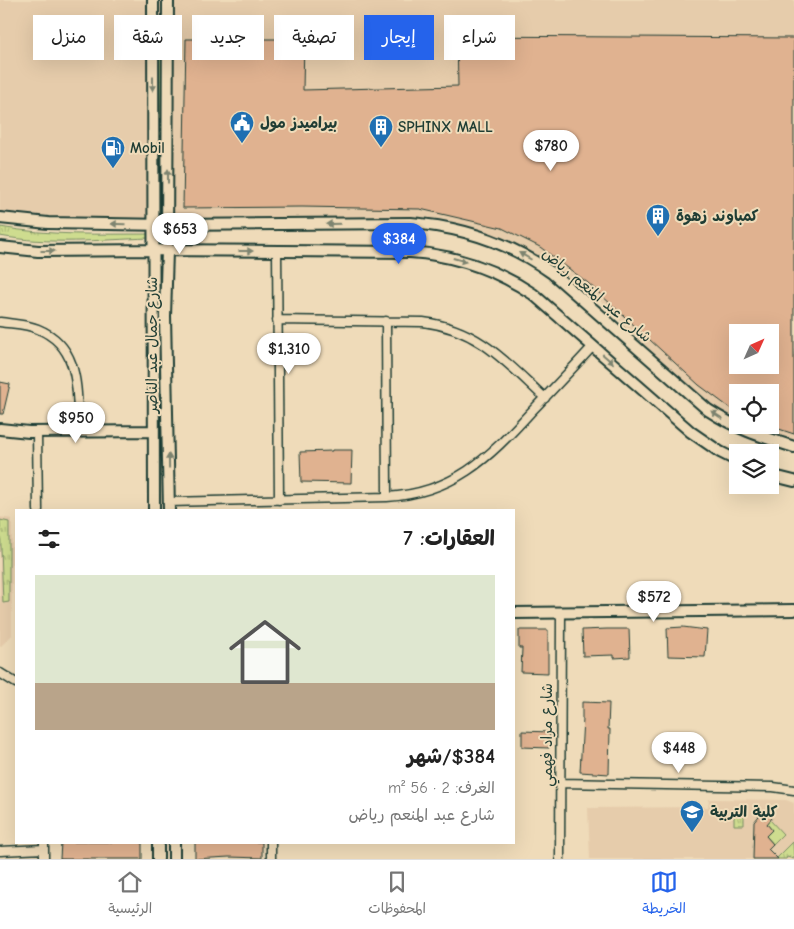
<!DOCTYPE html>
<html lang="ar">
<meta charset="utf-8">
<style>
body{margin:0;font-family:"Comic Neue","Playpen Sans Arabic",sans-serif;background:#f2f2f2;color:#222;direction:rtl;height:100vh;display:flex;flex-direction:column;font-size:19px;white-space:nowrap}
*{box-sizing:border-box;margin:0}
p{font-size:16px;color:#767676}
.icon{flex:none;width:28px;height:28px;fill:none;stroke:currentColor;stroke-width:2;stroke-linecap:round;stroke-linejoin:round}
.map{position:relative;flex:1;overflow:hidden;direction:ltr}
.details{position:absolute;left:15px;top:509px;width:500px;height:335px;display:flex;flex-direction:column;background:#fff;border-radius:0px;box-shadow:0 5px 20px #0002;direction:rtl}
.details>*{flex:none}
.banner{position:absolute;left:15px;top:15px;width:500px;height:45px;direction:rtl;display:flex;gap:10px}
.needle{width:32px;rotate:45deg}
.buttons{position:absolute;left:729px;top:324px;display:grid;gap:10px}
.buttons a{display:grid;place-items:center;width:50px;height:50px;border-radius:0px;background:#fff;box-shadow:0 5px 20px #0002;font-size:25px}
.price{position:absolute;translate:-50% -42px;padding:0 11px;border-radius:18px;background:#fff;color:#222;font-size:16px;line-height:32px;filter:drop-shadow(0 1px 2px #0008)}
.price::after{content:'';position:absolute;left:50%;top:30px;width:15px;height:11px;margin-left:-8px;background:inherit;clip-path:polygon(0 0,100% 0,50% 100%)}
.price.active{background:#2563eb;color:#fff}
ul{padding:0;list-style:none}
li{display:grid;align-content:center;gap:10px;height:265px;padding:0 20px}
li span{display:grid;place-items:center;height:155px;border-radius:0px;color:#555}
li>.icon{margin-inline-start:auto}
span .icon{width:90px;height:90px;fill:#fffc;stroke-width:1}
li b{font-size:21px}
h2{display:flex;justify-content:space-between;align-items:center;height:60px;padding:0 20px;font-size:21px}
.pill{padding:0 18px;border-radius:0px;background:#fff;box-shadow:0 5px 20px #0002;font-size:18px;line-height:45px}
.pill.active{background:#2563eb;color:#fff}
.menu{display:flex;justify-content:space-around;align-items:center;height:70px;border-top:1px solid #e0e0e0;background:#fff;font-size:14px;color:#767676}
.menu a{display:grid;justify-items:center;gap:2px}
.menu .active{color:#2563eb}
.map>svg:first-child{display:block}
</style>
<div class="map">
<svg width="794" height="859" viewBox="0 0 794 859">
<defs>
<pattern id="grass-tufts" width="24" height="20" patternUnits="userSpaceOnUse" patternTransform="scale(1.25)"><rect width="24" height="20" fill="#cedc8f"/><path d="M3 7l-1-3M5 7V3M7 7l1-3M15 17l-1-3M17 17v-4M19 17l1-3" fill="none" stroke="#b0be7c"/></pattern>
</defs>
<rect width="100%" height="100%" fill="#efdbb9"/>
<filter id="ink" filterUnits="userSpaceOnUse"><feTurbulence type="fractalNoise" baseFrequency=".02" numOctaves="2"/><feDisplacementMap in="SourceGraphic" scale="10" xChannelSelector="R" yChannelSelector="G"/><feConvolveMatrix kernelMatrix="1 2 1 2 8 2 1 2 1" color-interpolation-filters="sRGB"/></filter>
<g filter="url(#ink)">
<path fill="#e6ccab" fill-rule="evenodd" d="M0,0H794V448L738,425H770V392H738L737,424L724,415L665,365L596,297L570,278L538,257L507,245L419,223L102,224L0,216ZM738,332H770V365H738Z
M0,517L12,519V635L0,647Z
M709,799L786,800L794,803V859H590L588,808L708,807Z"/>
<path fill="url(#grass-tufts)" stroke="#768c62" d="M159,39H163L164,204L161,205Z
M0,227C50,236 99,234 150,234L149,238C100,240 49,245 0,236Z
M0,520L9,522V602L3,603Z
M734,809H744V825H734Z
M770,820L783,834L773,844L766,836L772,830L766,824Z
M793,842L794,859L787,857L786,859H778L777,858Z"/>
<path fill="#e0b290" stroke="#1f3d34" fill-rule="evenodd" d="M457,36L794,38V434L770,426V392H738V414L699,385L588,283L540,247L502,228L420,209L302,207L183,208L186,39H304L303,90L458,86ZM738,332H770V365H738Z
M0,382L10,384L3,414H0Z
M332,450H352L351,483L301,482L300,452L332,451Z
M683,627L707,630L705,657L668,656L667,628Z
M607,629H629L630,657L614,658V655L583,656L582,630Z
M519,630H548V673L521,672L522,648H519Z
M582,702L609,703L608,729H610L609,774L580,772L583,719H582Z
M522,731L550,732L549,748L522,747Z
M764,810L772,818L767,824L772,830L766,836L773,844L768,849L778,859H753L754,822Z
M61,842H142V859H60Z
M195,842H262V858L229,857L195,859Z"/>
<g fill="none" stroke-linecap="round" stroke-linejoin="round">
<defs>
<path id="street" d="M277,251L279,500
M277,320L423,322C479,329 506,362 545,398
M386,321L387,497
M0,322C13,324 27,324 38,329C82,347 76,392 79,431
M37,432L38,510
M169,502L387,497C453,493 488,459 530,413C551,391 572,369 593,346
M0,673L16,683
M561,783L773,787L794,790
M44,842V859
M271,842V859
M0,851L44,849
M560,859L561,612"/>
<path id="secondary" d="M153,0L154,510
M168,0L167,251L165,316L169,510
M0,218L48,223L167,225L411,223C463,227 509,242 552,273L708,410C739,430 760,436 794,447
M0,247L38,251L153,250L410,252C455,255 495,269 533,294L691,432L720,452L738,461
M0,429L29,432L153,431
M770,475L794,481
M514,613L794,610
M158,842V859
M174,842V859"/>
</defs>
<use href="#street" stroke="#1f3d34" stroke-width="11"/>
<use href="#secondary" stroke="#1f3d34" stroke-width="14"/>
<use href="#street" stroke="#efdbb9" stroke-width="8"/>
<use href="#secondary" stroke="#efdbb9" stroke-width="10"/>
</g>
<defs><path id="oneway-solid" d="M-6-.8H1V-3.2L6.5 0L1 3.2V.8H-6Z" transform="scale(1.25)"/></defs>
<g fill="#7d8470">
<use href="#oneway-solid" transform="translate(153 84) rotate(90)"/>
<use href="#oneway-solid" transform="translate(168 176) rotate(-90)"/>
<use href="#oneway-solid" transform="translate(118 224) rotate(-179)"/>
<use href="#oneway-solid" transform="translate(333 224) rotate(179)"/>
<use href="#oneway-solid" transform="translate(48 251)"/>
<use href="#oneway-solid" transform="translate(246 251)"/>
<use href="#oneway-solid" transform="translate(525 256) rotate(-150)"/>
<use href="#oneway-solid" transform="translate(460 260) rotate(15)"/>
<use href="#oneway-solid" transform="translate(608 359) rotate(41)"/>
<use href="#oneway-solid" transform="translate(717 415) rotate(-147)"/>
<use href="#oneway-solid" transform="translate(169 461) rotate(-91)"/>
</g>
</g>
<defs>
<symbol id="civic-pin" viewBox="-11 -11 22 30"><path d="M0 17L-7.5 6A9.5 9.5 0 1 1 7.5 6Z" fill="#1f6fb2" stroke="#efdbb9"/><path d="M-.6-6.5H3V-4.5H.6V-3L4-1V1h2V6H-6V1h2V-1L-.6-3ZM-1.2 2.5V6h2.4V2.5Z" fill="#fff"/></symbol>
<symbol id="building-pin" viewBox="-11 -11 22 30"><path d="M0 17L-7.5 6A9.5 9.5 0 1 1 7.5 6Z" fill="#1f6fb2" stroke="#efdbb9"/><path d="M-4-6H4V6H1V3H-1V6H-4ZM-2.5-4.3h1.7v1.8h-1.7ZM.8-4.3h1.7v1.8H.8ZM-2.5-1h1.7V.8h-1.7ZM.8-1h1.7V.8H.8Z" fill="#fff"/></symbol>
<symbol id="fuel-pin" viewBox="-11 -11 22 30"><path d="M0 17L-7.5 6A9.5 9.5 0 1 1 7.5 6Z" fill="#1f6fb2" stroke="#efdbb9"/><path d="M-5.5-6h7V0h2V4h1.3V-2.5L3-4.5l.8-.8L6-3V5H2.5V1h-1V6h-7ZM-4.2-4.7v3.2H.2V-4.7Z" fill="#fff"/></symbol>
<symbol id="university-pin" viewBox="-11 -11 22 30"><path d="M0 17L-7.5 6A9.5 9.5 0 1 1 7.5 6Z" fill="#1f6fb2" stroke="#efdbb9"/><path d="M0-5L7-2L0 1L-7-2ZM-4 1L0 2.5L4 1V4Q0 6-4 4Z" fill="#fff"/></symbol>
</defs>
<g fill-rule="evenodd">
<use href="#civic-pin" x="228" y="109" width="28" height="38"/>
<use href="#building-pin" x="367" y="113" width="28" height="38"/>
<use href="#fuel-pin" x="99" y="134" width="28" height="38"/>
<use href="#building-pin" x="644" y="202" width="28" height="38"/>
<use href="#university-pin" x="678" y="798" width="28" height="38"/>
</g>
<g text-anchor="middle" stroke-width="4" stroke-linejoin="round" paint-order="stroke">
<g font-size="15" font-weight="bold" fill="#1f3d34" stroke="#efdbb9" text-anchor="start">
<text x="260" y="128">بيراميدز مول</text>
<text x="398" y="132">SPHINX MALL</text>
<text x="130" y="153">Mobil</text>
<text x="676" y="221">كمباوند زهوة</text>
<text x="710" y="817">كلية التربية</text>
</g>
<g font-size="15" fill="#1f3d34" stroke="#efdbb9">
<text transform="translate(597 295) rotate(40)" y="5">شارع عبد المنعم رياض</text>
<text transform="translate(152 345) rotate(-90)" y="5">شارع جمال عبد الناصر</text>
<text transform="translate(547 735) rotate(-90)" y="5">شارع مراد فهمي</text>
</g>
</g>
</svg>
<div class="buttons">
<a><svg class="needle" viewBox="-14 -14 28 28"><path d="M0-13l5 13h-10z" fill="#e53935"/><path d="M0 13l5-13h-10z" fill="#767676"/></svg></a>
<a><svg class="icon" aria-label="locate" viewBox="0 0 24 24"><circle cx="12" cy="12" r="6"/><path d="M12 2v4M12 18v4M2 12h4M18 12h4"/></svg></a>
<a><svg class="icon" aria-label="layers" viewBox="0 0 24 24"><path d="M12 4l9 5-9 5-9-5zM3 14l9 5 9-5"/></svg></a>
</div>
<b class="price" style="left:551px;top:172px">$780</b>
<b class="price" style="left:180px;top:255px">$653</b>
<b class="price active" style="left:399px;top:265px">$384</b>
<b class="price" style="left:289px;top:375px">$1,310</b>
<b class="price" style="left:76px;top:444px">$950</b>
<b class="price" style="left:654px;top:623px">$572</b>
<b class="price" style="left:679px;top:774px">$448</b>
<div class="banner">
<a class="pill">شراء</a>
<a class="pill active">إيجار</a>
<a class="pill">تصفية</a>
<a class="pill">جديد</a>
<a class="pill">شقة</a>
<a class="pill">منزل</a>
</div>
<section class="details">
<h2>العقارات: 7<svg class="icon" aria-label="filters" viewBox="0 0 24 24"><path d="M4 7h16M4 17h16"/><circle cx="9" cy="7" r="2"/><circle cx="15" cy="17" r="2"/></svg></h2>
<ul>
<li><span style="background:linear-gradient(#dfe7d0 70%,#b9a48a 0)"><svg class="icon" aria-label="home" viewBox="0 0 24 24"><path d="M3 11l9-7 9 7M6 9v11h12V9"/></svg></span><div><b>$384/شهر</b><p>الغرف: 2 · 56 m²</p><p>شارع عبد المنعم رياض</p></div></li>
</ul>
</section>
</div>
<nav class="menu">
<a class="active"><svg class="icon" aria-label="map" viewBox="0 0 24 24"><path d="M3 6l6-2 6 2 6-2v14l-6 2-6-2-6 2zM9 4v14M15 6v14"/></svg>الخريطة</a>
<a><svg class="icon" aria-label="saved" viewBox="0 0 24 24"><path d="M7 4h10v16l-5-4-5 4z"/></svg>المحفوظات</a>
<a><svg class="icon" aria-label="home" viewBox="0 0 24 24"><path d="M3 11l9-7 9 7M6 9v11h12V9"/></svg>الرئيسية</a>
</nav>
